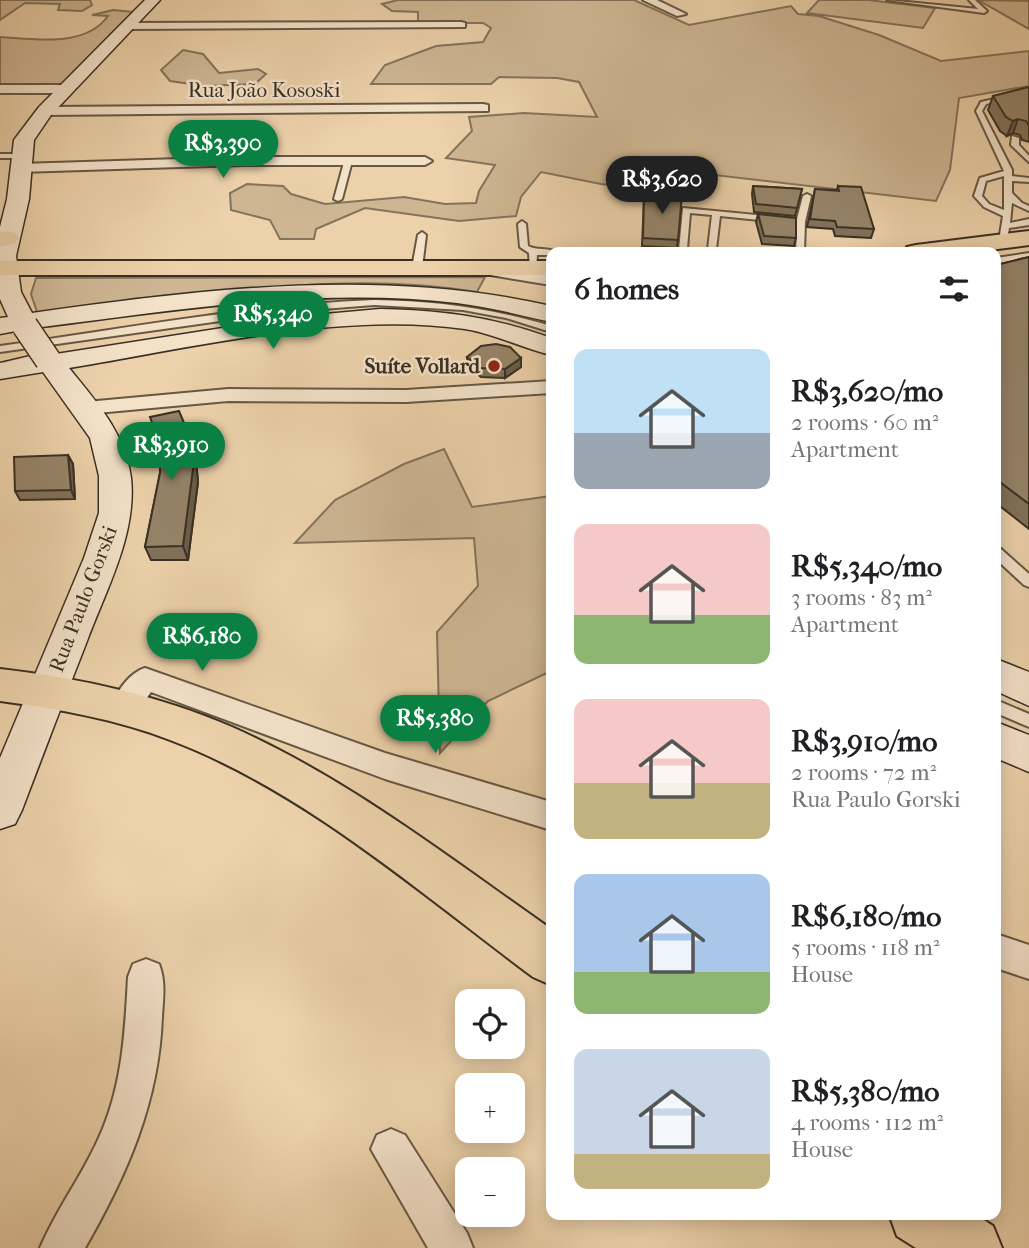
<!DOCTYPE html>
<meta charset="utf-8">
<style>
body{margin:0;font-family:"IM FELL French Canon",serif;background:#f6f6f6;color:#202124;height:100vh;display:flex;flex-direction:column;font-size:26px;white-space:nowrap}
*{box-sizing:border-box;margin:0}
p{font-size:23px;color:#757577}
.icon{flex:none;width:38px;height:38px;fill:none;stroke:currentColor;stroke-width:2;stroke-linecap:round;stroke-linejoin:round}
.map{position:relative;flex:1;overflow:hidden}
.details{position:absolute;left:546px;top:247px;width:455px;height:973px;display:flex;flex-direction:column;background:#fff;border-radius:14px;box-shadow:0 4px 18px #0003}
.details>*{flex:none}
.tools{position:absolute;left:455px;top:989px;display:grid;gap:14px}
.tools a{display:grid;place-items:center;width:70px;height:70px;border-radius:14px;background:#fff;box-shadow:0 4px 18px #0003;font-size:35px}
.price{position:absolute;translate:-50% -60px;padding:0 16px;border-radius:24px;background:#0b8043;color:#fff;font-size:23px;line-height:46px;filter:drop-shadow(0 2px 4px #0008)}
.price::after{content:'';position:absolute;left:50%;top:42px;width:21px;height:16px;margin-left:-10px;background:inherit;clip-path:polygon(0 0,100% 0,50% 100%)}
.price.on{background:#222;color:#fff}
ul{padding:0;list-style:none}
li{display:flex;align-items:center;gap:21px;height:175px;padding:0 28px}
li span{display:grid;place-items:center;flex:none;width:196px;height:140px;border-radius:14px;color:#555}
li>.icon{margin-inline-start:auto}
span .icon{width:84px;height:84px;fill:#fffc;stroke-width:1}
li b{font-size:30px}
h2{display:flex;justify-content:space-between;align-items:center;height:84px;padding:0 28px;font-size:30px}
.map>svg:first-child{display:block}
</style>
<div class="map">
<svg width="1029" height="1248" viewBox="0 0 1029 1248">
<rect width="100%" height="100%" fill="#ecd1aa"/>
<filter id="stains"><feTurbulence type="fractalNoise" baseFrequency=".00286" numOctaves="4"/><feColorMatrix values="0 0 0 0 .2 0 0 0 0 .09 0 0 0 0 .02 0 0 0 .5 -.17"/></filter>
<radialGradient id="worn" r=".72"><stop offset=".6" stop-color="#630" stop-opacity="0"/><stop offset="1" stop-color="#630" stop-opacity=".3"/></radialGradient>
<path fill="#ceb693" stroke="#84735b" stroke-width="2" d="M0,0H90L92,5L82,11L58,10L60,4L25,3L0,20Z
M398,0H634L689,25L791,6L798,14L819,16L879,35L941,61L1029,51V86L959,98L950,170L936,201L646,167L630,187L601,184L541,172L521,197L516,216L459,221L365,208L316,229L314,239H280L270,220L231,210L230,193L247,184L283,186L291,194L325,204L404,197L445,204L476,203L479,191L495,165L446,158L472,131L469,117L524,113L597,117L579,82L557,78L499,77L491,84H371L385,65L436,46L483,42L491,28L483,23H418V12L392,11L382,4Z
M819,0H868L935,8L923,28L807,13Z
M978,0L1029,1V29Z
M113,10L134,12L65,84L0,86V37C35,39 85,48 108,16L92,15Z
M183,50L203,54L219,73L258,69L266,74L255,84L205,86L170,81L161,70Z
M485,277L477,292C335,268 180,299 38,315L31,294L36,278Z
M444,449L472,507L551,496V671L488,701L440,753L437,632L478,586L474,538L295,543L335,500L404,464Z"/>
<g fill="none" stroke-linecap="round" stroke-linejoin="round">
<defs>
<path id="lane" d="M887,0L978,9L969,0H975L987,11L984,13Z
M1029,91V95L986,104L982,111L1012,170V176L1029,178V182L1012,181V193L1022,203L1029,206V211L1012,203L1010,223L1029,219V225L1009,228L1007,241L1003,244L999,241L1003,216L984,207L974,196L980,178L1004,171L976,111L981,102ZM1004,176V210L989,204L982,196L986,181Z
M1012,136L1019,138V145L1029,156V162L1011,145Z
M0,154H21L25,156L21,158H0Z
M345,159L352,161L342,199L338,201L334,199Z
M807,194L811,196L805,222L804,252H796L797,224L720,216L716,249L720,252H676L679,250L683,208L797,219L803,196ZM690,213L712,215L708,249H687Z
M522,221L526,224L528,246C537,251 548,247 555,252H551V255H537L536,270H530L529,253L520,247L518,224Z
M422,232L426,235L422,268L417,271L412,268L418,235Z
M374,300C437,301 491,308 551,326V332L506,318L463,310L374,305L284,312L0,352V346C124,329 248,305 374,300Z
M996,548L1001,549L1029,574V587L1024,585L996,559Z
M996,700L1029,714V727L996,713Z"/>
<path id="street" d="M643,0H657L686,14L677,16Z
M461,22L465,23V27L128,29L123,26L128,23Z
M0,85H66L72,89L66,93H0Z
M483,104L488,105V111L45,115L39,111L45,107Z
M244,157H425L432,161L425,165H244L20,172L13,168L20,164Z
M1029,253V263L996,268V258Z
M484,264L551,275V285L478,273L475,269Z
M551,381V393L406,402L228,401L86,414L79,412L76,408L79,404L86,402L228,389L406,390Z
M145,668L385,753L551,802V830L385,779L151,692C140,707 134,722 114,715L110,707C117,692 129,673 145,668Z
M996,934L1029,945V979L996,968Z
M146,959L159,964C166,982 163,999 162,1017C159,1102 127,1175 85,1248H40C55,1212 79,1180 96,1144C122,1091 125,1035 128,977L133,964Z
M391,1129L405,1135L467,1233L473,1248H428L371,1149L377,1135Z"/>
<path id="secondary" d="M145,0H160L51,115L34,140L29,199L16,256L21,292L32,313C203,289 381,267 551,306V322C520,315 489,307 457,303C320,287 178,310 42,327L25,334L16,331L0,334V318L8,317L0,299V227L7,199L14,140L39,107Z
M380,309C440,310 495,317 551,338V355C522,348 495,334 465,329C342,311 192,348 69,368C95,400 126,434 131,478C137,534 106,590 87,641C65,697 43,754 22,810L15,824L0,829V758L84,558L99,513V476L90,438L43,372L0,379V363C15,360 44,351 56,354L292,317Z
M996,659L1029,672V706L996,691Z
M996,722L1029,735V772L996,758Z"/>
<path id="primary" d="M7,231L15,233L19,238L15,243L0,247V233Z
M1029,231V245L974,252H904L907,247L916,245Z
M0,261H551V275H0Z
M0,669C79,678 158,695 232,727C347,778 448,857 551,929V985L533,977C420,893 303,790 170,740C116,719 58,709 0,701Z
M889,1214H975L993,1226L1002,1248H916L897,1236Z"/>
</defs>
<use href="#lane" stroke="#665845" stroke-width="4"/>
<use href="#street" stroke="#665845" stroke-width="4"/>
<use href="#secondary" stroke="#393023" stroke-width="3"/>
<use href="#primary" stroke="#393023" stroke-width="4"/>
<use href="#lane" fill="#f3e1c8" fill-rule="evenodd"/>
<use href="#street" fill="#f3e1c8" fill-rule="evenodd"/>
<use href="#secondary" fill="#f3e1c8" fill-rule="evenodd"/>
<use href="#primary" fill="#ecd1aa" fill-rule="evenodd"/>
<defs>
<path id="secondary-bridge" d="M25,326L48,360"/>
</defs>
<use href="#secondary-bridge" stroke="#393023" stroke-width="28" stroke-linecap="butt"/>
<use href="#secondary-bridge" stroke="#f3e1c8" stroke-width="25"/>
</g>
<path fill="#81725a" stroke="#393023" stroke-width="2" d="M1029,87V142L1022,140L1020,135L1013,133L1007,136L1000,131L988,110L993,96Z
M753,186L802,189L795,216L754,212L752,194Z
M838,186L874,229L871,238L835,236L833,229L807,227L815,189L837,190Z
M682,194L677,248L642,246L644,198Z
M758,214L796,238L794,246L762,244L756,222Z
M1029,257V529L996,503V265Z
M467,357L521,358V367L505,378L481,377L468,366Z
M190,437L195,450L198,482L188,560H151L145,547L160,473V444Z
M68,455L73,464L75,499L20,500L15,491Z"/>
<path fill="#695c4a" stroke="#393023" stroke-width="2" d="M1018,119L1013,133L1007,136L1013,121Z
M521,358V367L505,378V369Z
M190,437L195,450L198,482L188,560L183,546Z
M68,455L73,464L75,499L71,490Z"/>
<path fill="#968469" stroke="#393023" stroke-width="2" d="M1029,87V126L1026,121L1018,119L1013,121L1006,117L993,96Z
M753,186L802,189L797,208L756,204Z
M838,186L861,187L874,229L837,227L835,221L810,219L815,189L839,191Z
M649,192L682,194L678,240L643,238L644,198H648Z
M758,214L796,218V238L764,236Z
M1029,257V504L996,479V265Z
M496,344L510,347L521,358L505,369L481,368L467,357L481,346Z
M179,411L190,437L193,469L183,546L145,547L160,473V444L150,417Z
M68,455L71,490L15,491L14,457Z"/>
<circle fill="#8f2418" stroke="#f3e1c8" stroke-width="2.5" cx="494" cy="366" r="7"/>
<g text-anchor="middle" stroke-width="5" stroke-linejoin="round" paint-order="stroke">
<g font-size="21" fill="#393023" stroke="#f3e1c8">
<text x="264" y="97">Rua João Kososki</text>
<text transform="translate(83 599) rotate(-69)" y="7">Rua Paulo Gorski</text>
</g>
<g font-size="21" font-weight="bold" fill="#393023" stroke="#f3e1c8" text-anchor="end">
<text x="480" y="373">Suíte Vollard</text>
</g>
</g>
<rect width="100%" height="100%" filter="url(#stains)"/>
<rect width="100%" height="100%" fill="url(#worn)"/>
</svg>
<div class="tools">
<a><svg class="icon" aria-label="locate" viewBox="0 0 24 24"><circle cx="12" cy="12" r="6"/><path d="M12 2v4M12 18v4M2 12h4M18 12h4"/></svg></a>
<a>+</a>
<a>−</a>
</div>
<b class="price" style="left:223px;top:180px">R$3,390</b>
<b class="price on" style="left:662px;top:216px">R$3,620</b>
<b class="price" style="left:273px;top:351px">R$5,340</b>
<b class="price" style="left:171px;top:482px">R$3,910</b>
<b class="price" style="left:202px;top:673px">R$6,180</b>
<b class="price" style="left:435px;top:755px">R$5,380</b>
<section class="details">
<h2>6 homes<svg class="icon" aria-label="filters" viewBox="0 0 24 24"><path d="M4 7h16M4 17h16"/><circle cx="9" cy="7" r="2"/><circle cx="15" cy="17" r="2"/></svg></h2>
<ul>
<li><span style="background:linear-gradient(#bfe0f5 60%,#9aa5b1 0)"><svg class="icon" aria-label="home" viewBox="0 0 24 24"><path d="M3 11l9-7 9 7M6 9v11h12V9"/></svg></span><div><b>R$3,620/mo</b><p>2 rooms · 60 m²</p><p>Apartment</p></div></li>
<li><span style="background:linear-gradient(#f6c9c9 65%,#8fb573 0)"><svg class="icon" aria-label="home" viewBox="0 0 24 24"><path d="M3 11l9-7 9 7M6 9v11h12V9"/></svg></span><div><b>R$5,340/mo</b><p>3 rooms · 83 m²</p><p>Apartment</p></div></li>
<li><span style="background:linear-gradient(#f6c9c9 60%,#c2b280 0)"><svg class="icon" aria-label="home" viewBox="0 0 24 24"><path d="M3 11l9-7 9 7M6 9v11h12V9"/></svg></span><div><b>R$3,910/mo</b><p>2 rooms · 72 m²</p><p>Rua Paulo Gorski</p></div></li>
<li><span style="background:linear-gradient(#a9c7e8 70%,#8fb573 0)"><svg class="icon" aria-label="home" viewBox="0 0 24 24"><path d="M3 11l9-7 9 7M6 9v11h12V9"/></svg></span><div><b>R$6,180/mo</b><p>5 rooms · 118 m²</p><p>House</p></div></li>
<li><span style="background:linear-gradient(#c9d6e8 75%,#c2b280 0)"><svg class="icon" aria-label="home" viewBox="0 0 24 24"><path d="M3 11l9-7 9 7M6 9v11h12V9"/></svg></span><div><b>R$5,380/mo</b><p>4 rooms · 112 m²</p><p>House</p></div></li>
</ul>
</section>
</div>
